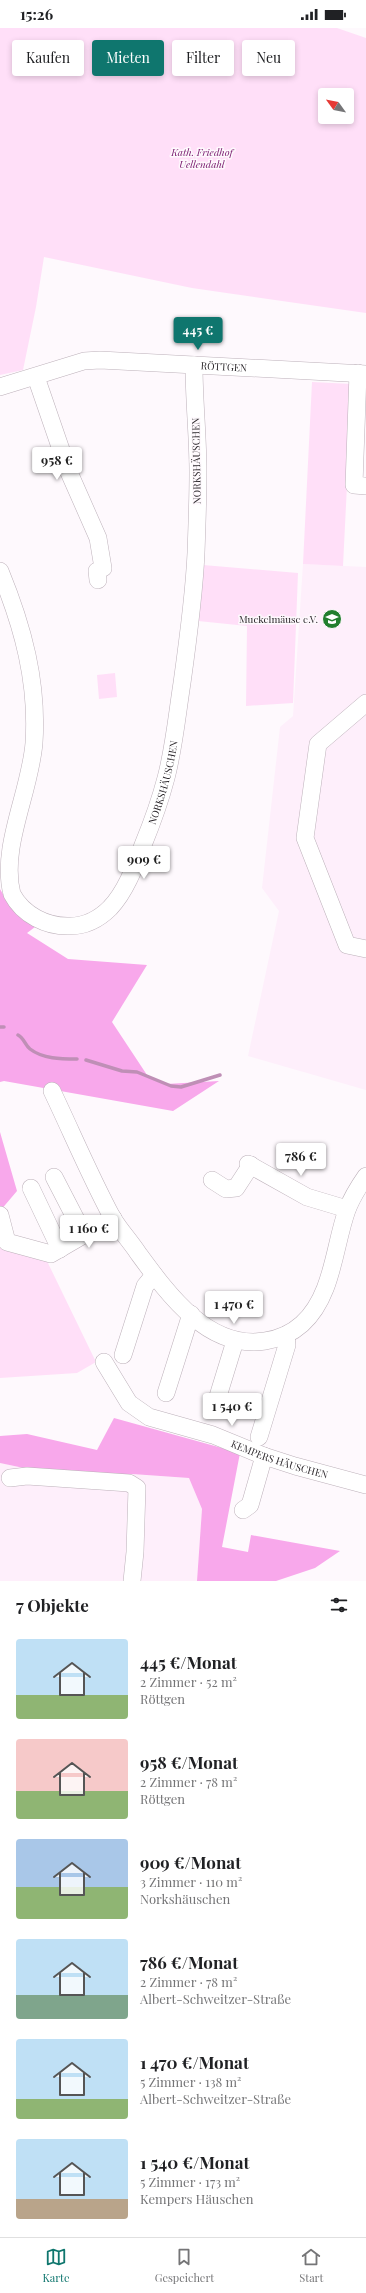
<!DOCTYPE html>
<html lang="de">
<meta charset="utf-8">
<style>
body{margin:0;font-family:"Playfair Display",serif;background:#f6f6f6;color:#202124;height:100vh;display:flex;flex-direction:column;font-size:15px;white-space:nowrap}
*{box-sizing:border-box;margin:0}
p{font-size:13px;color:#757577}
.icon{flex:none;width:22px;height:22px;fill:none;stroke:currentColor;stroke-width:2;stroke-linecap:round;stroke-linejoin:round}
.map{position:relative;height:1553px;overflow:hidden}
.details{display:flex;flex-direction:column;background:#fff;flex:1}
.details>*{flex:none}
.banner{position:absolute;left:12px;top:12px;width:342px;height:36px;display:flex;gap:8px}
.needle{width:26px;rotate:303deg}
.controls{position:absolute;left:318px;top:60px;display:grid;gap:8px}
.controls a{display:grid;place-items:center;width:36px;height:36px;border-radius:4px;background:#fff;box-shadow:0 2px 6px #0003;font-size:20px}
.price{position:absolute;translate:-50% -34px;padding:0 9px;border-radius:4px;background:#fff;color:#222;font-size:13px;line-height:26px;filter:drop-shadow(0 1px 2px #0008)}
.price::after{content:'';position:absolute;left:50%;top:24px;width:12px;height:9px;margin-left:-6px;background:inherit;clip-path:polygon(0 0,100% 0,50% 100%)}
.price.active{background:#0f766e;color:#fff}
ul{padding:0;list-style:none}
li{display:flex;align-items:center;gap:12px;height:100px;padding:0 16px}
li span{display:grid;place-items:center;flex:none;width:112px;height:80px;border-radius:4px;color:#555}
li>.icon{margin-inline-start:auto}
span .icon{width:48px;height:48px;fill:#fffc;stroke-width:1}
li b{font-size:17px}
h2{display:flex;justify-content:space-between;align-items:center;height:48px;padding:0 16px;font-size:17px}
.chip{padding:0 14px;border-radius:4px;background:#fff;box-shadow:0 2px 6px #0003;font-size:14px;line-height:36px}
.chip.active{background:#0f766e;color:#fff}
.status{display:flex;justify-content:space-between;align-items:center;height:28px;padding:0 20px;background:#fff;direction:ltr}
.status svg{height:11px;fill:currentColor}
.dock{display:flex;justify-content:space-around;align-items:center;height:56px;border-top:1px solid #e0e0e0;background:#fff;font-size:11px;color:#757577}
.dock a{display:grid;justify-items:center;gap:2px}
.dock .active{color:#0f766e}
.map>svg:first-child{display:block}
</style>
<div class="status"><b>15:26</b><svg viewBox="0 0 49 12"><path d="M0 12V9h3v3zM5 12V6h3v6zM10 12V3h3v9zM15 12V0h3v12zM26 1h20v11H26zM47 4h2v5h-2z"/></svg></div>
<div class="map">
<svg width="366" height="1553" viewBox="0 0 366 1553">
<rect width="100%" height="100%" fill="#fef9fd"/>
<path fill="#feeffb" d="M303,536L366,539V1062L248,1028L279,883L262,860L280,699L293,688Z
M0,1435L57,1447L132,1446L189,1450L202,1481L197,1553H0Z"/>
<path fill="#ffdff8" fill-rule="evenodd" d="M0,0H337L366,10V285L192,260L44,229L36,279L23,342L0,347ZM325,67H347V89H325Z
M312,354L352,356L343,538L303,536Z
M203,537L298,545L293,675L246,678L247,598L198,593Z
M115,645L117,669L99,671L97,647Z
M0,1217L46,1231L96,1334L77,1345L0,1350Z"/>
<path fill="#f8a8eb" d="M0,861L8,875L35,899L27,905L68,931L147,937L112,994L147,1047L166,1056L219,1053L173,1083L4,1053L0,1054Z
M0,1104L17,1163L0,1183Z
M114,1390L240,1425L222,1519L248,1524L251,1507L340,1523L315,1540L276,1553H197L202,1481L189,1450L132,1446L57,1447L0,1435V1408L27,1406L97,1422Z"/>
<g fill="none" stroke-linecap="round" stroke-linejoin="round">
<path stroke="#bf8fb6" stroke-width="3.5" d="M0,999H4
M18,1007C24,1010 25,1017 30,1021C43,1031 61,1031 77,1031
M86,1032L122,1043L137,1044L171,1058L181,1059L220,1047"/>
<defs>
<g id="minor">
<path d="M358,345L354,457L366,458"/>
<path d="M36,349L68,442L98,510L103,540L97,543L98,552"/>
<path id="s1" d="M0,359L84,333L100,332L366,346"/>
<path id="s2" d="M0,543C23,599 38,654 34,715C30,765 0,819 12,866C23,887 47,899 70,898C86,898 99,891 110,880C126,863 135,838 143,817C152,795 160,773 166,750C174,720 177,687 182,655C188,612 194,569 196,525C197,498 198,471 198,444C198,408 194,373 194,337"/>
<path d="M366,675L318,716L305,810L347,917L366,921"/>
<path d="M52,1063C72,1105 90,1148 112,1189C119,1201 130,1213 138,1225C168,1266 208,1322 265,1313C278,1311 292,1305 302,1296C333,1268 334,1218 347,1182C352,1169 359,1158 366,1148"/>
<path d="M248,1136L307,1169L347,1181"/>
<path d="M54,1149L84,1207"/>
<path d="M212,1152L226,1161L236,1160L251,1137"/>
<path d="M31,1160L60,1221"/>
<path d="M0,1187L7,1214L51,1226L113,1190"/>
<path d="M123,1327L145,1258L154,1247"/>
<path id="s3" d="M104,1334L129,1375L149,1389L213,1407L264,1428L295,1438L366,1457"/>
<path d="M166,1365L191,1286"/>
<path d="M215,1378L235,1313"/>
<path d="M259,1409L287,1317L286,1307"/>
<path d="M10,1450L27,1448L129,1455L137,1460L135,1524L132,1553"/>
<path d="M243,1482L250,1477L264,1428"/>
</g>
</defs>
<use href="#minor" stroke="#bdb1ba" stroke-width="18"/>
<use href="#minor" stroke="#fff" stroke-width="17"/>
</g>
<defs>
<symbol id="school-disc" viewBox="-11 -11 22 22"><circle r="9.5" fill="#227e2e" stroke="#fef9fd"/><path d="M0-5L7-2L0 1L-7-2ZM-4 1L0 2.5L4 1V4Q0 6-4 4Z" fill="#fff"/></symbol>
</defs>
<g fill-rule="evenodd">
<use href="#school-disc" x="321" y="580" width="22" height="22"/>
</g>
<g text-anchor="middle" stroke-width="3" stroke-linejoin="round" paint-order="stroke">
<g font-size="10" font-style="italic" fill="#7d2173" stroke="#fef9fd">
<text x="202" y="128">Kath. Friedhof<tspan x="202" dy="12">Uellendahl</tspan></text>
</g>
<g font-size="10" fill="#2b272b" stroke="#fef9fd">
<text dy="4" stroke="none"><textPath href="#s1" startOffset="228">RÖTTGEN</textPath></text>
<text transform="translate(196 433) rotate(-91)" y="4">NORKSHÄUSCHEN</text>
<text dy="4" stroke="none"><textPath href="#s2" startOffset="583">NORKSHÄUSCHEN</textPath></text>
<text dy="4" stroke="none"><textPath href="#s3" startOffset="210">KEMPERS HÄUSCHEN</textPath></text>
</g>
<g font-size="10" fill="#2b272b" stroke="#fef9fd" text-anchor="end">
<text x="318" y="595">Muckelmäuse e.V.</text>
</g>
</g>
</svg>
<div class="controls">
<a><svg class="needle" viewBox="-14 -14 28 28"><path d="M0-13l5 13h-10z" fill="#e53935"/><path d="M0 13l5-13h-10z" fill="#757577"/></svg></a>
</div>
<b class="price active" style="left:198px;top:323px">445 €</b>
<b class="price" style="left:57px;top:453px">958 €</b>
<b class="price" style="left:144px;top:852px">909 €</b>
<b class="price" style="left:301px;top:1149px">786 €</b>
<b class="price" style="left:89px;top:1221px">1 160 €</b>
<b class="price" style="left:234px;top:1297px">1 470 €</b>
<b class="price" style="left:232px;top:1399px">1 540 €</b>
<div class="banner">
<a class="chip">Kaufen</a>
<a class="chip active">Mieten</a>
<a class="chip">Filter</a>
<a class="chip">Neu</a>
</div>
</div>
<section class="details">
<h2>7 Objekte<svg class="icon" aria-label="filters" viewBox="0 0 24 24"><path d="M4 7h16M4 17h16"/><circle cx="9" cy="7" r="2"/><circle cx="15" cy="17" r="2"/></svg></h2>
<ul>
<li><span style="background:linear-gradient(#bfe0f5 70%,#8fb573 0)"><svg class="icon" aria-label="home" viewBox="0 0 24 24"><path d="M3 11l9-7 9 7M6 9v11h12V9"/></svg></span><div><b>445 €/Monat</b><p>2 Zimmer · 52 m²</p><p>Röttgen</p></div></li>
<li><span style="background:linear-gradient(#f6c9c9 65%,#8fb573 0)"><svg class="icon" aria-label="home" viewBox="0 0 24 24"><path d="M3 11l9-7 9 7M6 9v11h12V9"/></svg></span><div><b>958 €/Monat</b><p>2 Zimmer · 78 m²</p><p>Röttgen</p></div></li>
<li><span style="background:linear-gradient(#a9c7e8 60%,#8fb573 0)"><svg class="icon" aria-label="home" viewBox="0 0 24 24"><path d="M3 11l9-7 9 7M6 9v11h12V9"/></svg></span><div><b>909 €/Monat</b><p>3 Zimmer · 110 m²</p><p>Norkshäuschen</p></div></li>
<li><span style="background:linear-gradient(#bfe0f5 70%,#7fa58c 0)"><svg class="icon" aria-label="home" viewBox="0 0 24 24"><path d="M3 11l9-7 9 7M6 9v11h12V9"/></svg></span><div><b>786 €/Monat</b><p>2 Zimmer · 78 m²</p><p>Albert-Schweitzer-Straße</p></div></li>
<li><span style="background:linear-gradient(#bfe0f5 75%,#8fb573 0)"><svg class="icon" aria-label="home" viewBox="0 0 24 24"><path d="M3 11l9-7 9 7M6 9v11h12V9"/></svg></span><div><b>1 470 €/Monat</b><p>5 Zimmer · 138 m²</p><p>Albert-Schweitzer-Straße</p></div></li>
<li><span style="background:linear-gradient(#bfe0f5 75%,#b9a48a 0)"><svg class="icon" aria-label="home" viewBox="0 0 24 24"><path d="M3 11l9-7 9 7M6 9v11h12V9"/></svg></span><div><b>1 540 €/Monat</b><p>5 Zimmer · 173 m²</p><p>Kempers Häuschen</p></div></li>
</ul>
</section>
<nav class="dock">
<a class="active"><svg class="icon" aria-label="map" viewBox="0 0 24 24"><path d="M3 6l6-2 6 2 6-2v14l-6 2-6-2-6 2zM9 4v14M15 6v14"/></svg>Karte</a>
<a><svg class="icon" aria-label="saved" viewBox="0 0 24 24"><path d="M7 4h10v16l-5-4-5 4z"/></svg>Gespeichert</a>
<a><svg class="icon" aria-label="home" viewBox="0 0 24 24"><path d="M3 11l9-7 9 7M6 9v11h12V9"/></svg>Start</a>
</nav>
